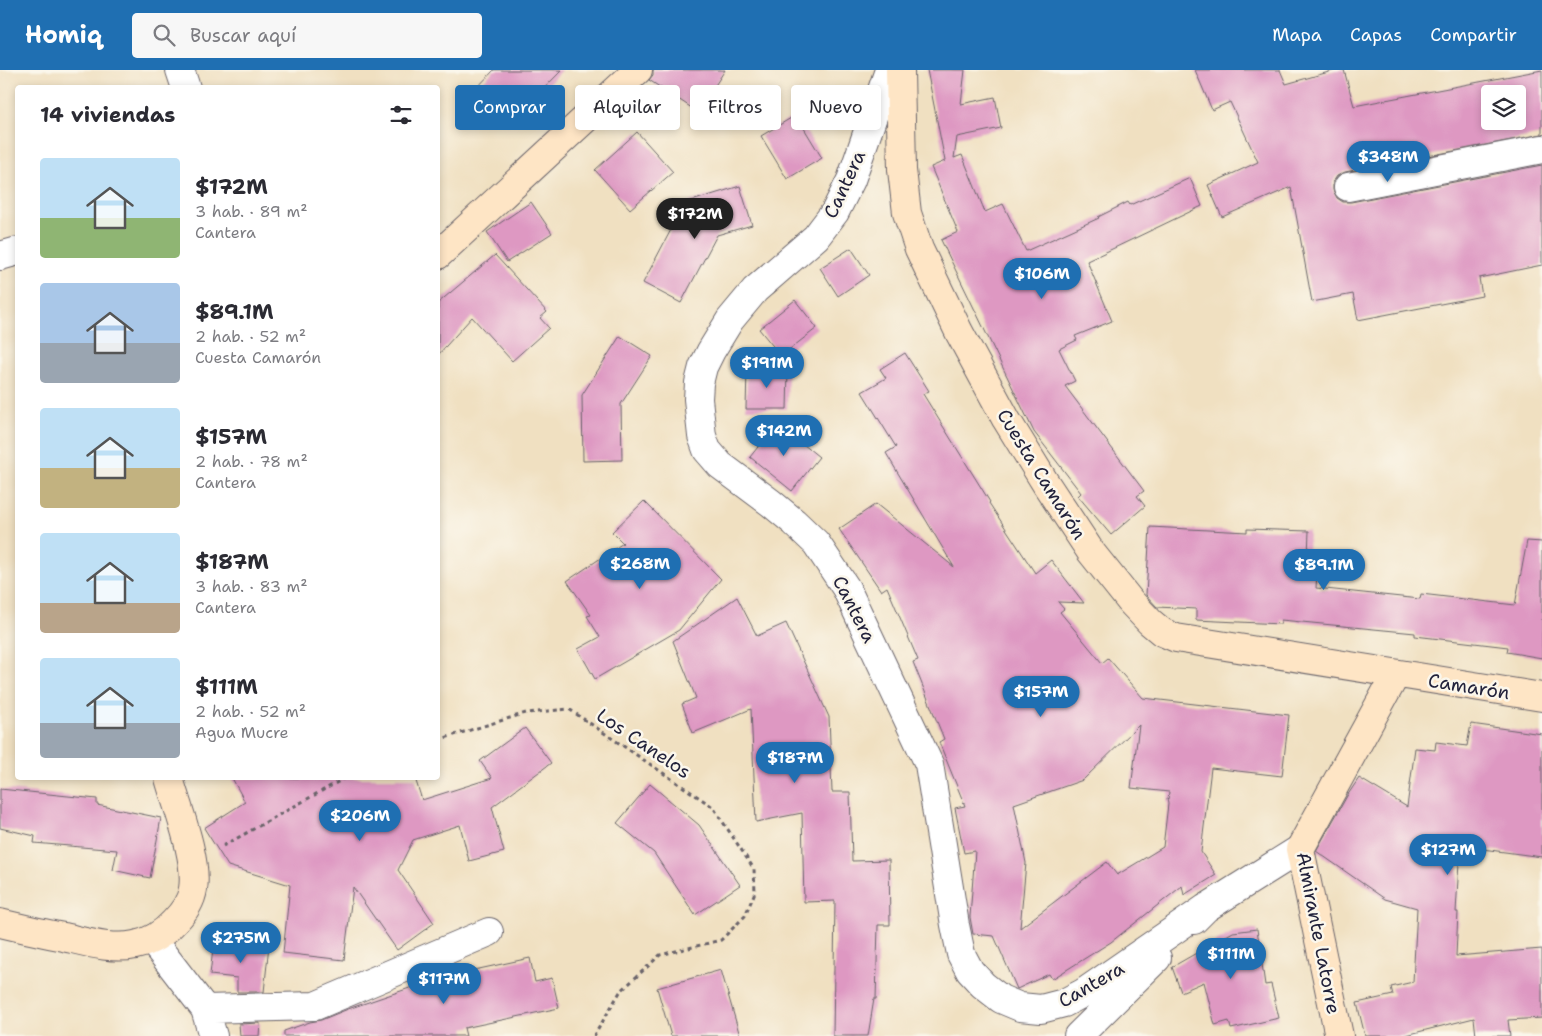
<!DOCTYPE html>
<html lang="es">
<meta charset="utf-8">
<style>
body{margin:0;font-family:"Shantell Sans",sans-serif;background:#f7f7f7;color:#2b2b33;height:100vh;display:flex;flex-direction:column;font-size:19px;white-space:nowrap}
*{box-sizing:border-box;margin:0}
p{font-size:16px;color:#7c7c81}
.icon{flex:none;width:28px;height:28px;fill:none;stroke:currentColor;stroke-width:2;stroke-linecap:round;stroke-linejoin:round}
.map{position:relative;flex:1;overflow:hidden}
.panel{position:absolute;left:15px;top:15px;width:425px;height:695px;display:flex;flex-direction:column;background:#fff;border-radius:5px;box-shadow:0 2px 8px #0003}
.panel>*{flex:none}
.banner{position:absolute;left:455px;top:15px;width:475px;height:45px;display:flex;gap:10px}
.tools{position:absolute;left:1481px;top:15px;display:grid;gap:10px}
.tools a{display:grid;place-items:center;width:45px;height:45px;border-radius:5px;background:#fff;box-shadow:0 2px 8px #0003;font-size:25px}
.price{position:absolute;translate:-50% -42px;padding:0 11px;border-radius:18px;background:#1f6fb2;color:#fff;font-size:16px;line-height:32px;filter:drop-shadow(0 1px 2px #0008)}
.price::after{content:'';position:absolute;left:50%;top:30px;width:15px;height:11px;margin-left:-8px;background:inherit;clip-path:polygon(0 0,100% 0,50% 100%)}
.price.selected{background:#222;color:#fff}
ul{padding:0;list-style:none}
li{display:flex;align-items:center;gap:15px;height:125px;padding:0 25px}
li span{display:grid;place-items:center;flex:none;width:140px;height:100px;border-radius:5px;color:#555}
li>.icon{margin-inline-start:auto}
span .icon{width:60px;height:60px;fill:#fffc;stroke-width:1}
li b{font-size:21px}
h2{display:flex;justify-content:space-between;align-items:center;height:60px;padding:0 25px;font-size:21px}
.pill{padding:0 18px;border-radius:5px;background:#fff;box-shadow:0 2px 8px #0003;font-size:18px;line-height:45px}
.pill.selected{background:#1f6fb2;color:#fff}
header{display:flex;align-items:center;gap:30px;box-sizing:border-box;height:70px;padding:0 25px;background:#1f6fb2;color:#fff}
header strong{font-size:24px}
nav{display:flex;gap:28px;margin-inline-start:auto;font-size:18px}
.search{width:350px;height:45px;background:#f7f7f7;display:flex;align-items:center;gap:12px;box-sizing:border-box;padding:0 18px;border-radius:5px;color:#7c7c81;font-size:19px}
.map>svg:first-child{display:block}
</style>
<header>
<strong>Homiq</strong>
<div class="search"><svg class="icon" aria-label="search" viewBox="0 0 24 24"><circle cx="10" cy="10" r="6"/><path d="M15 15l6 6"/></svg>Buscar aquí</div>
<nav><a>Mapa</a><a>Capas</a><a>Compartir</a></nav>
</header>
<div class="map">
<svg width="1542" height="966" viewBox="0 0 1542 966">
<rect width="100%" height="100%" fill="#fbf7ec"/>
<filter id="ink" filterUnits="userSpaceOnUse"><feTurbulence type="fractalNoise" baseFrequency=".02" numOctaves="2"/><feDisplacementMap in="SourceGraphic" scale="10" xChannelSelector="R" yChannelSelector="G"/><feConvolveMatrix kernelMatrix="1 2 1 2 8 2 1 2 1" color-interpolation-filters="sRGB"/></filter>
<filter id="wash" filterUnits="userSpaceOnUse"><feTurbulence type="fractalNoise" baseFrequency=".0096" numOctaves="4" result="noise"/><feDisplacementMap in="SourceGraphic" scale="20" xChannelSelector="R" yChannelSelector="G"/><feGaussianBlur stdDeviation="1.12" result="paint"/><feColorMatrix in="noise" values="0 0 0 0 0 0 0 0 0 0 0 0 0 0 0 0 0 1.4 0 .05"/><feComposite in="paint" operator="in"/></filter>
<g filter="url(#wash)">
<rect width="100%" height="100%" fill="#f0e0c1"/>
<g id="blocks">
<path fill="#de98c2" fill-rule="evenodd" d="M494,0H562L508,55L473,22Z
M653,0H725L698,42L649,10L653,5Z
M927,0H965L961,34L995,27L1001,58L957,67L954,88L962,85L985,142L1003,134L1026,181L1099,148L1098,147L1128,132L1130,135L1190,108L1202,136L1087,191L1112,251L1075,266L1077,270L1059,279L1075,311L1065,316L1144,421L1137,426L1145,436L1111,465L1078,426L1081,423L1034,362L941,170L958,162L931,97L945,91Z
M1195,0H1280L1286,14L1336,0H1344L1354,36L1542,0V64L1345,102L1337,106L1333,112V120L1337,128L1343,132H1351L1542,95V195L1479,208L1482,226L1358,250L1353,224L1312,232L1291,117L1222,147L1208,115L1258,92L1230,32L1212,40ZM1490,24H1518V51H1490Z
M796,45L822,88L787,109L761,66Z
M637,62L673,102L630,139L595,100Z
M740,116L752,155L717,165L681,233L643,213L685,133Z
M531,132L552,163L507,192L487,162Z
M851,178L869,205L838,226L820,198Z
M495,185L547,242L540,248L549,258L512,291L472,247L438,285V233Z
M795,230L817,258L781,286L759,259Z
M620,266L652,286L621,334L622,390L583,391L582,325Z
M905,283L929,321L923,324L990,432L989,433L1035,503L1051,490L1084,533L1058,532L1064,539L1060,542L1102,593L1108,588L1143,628L1289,645L1282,706L1211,698L1201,782L1216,805L1184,825L1182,816L1111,872L1052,909L1049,904L1017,919L994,866L973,864L970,847L975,781L964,783L955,738L965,736L939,672L944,669L913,592L918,590L887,517L881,521L839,459L876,434L954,497L886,383L896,377L862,322L886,308L880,299ZM1139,655L1131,718L1169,722L1168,729L1167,728L1168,734L1163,777L1117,805L1107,792L1020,858L1026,793L1014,734L1083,710Z
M747,299L788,300L787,339H746Z
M777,353L819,387L792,421L750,387Z
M644,431L721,509L679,560L595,609L578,579L600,567L587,546L591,545L567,511L623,473L612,462Z
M1150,457L1247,462V459L1309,461L1308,485H1318L1316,518L1420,529L1421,524L1515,535L1527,471L1542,472V588L1507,582L1508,577L1415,566V563L1281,550V554L1196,550V539L1157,537L1146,525Z
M737,527L757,566L786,553L829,647L832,722H850L852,791L889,790L890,855H878L876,929H874L868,966H833L835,831L804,832L802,743L756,752L751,639L693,663L682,634L696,628L673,571Z
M1471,654L1542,664V787L1460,776L1456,842H1458L1456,886L1542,879V948L1508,950L1510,966H1476L1474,948L1402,966H1365L1357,933L1393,925L1391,917L1413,912L1417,838L1385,829L1316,781L1347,726L1359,708L1407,737L1415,678L1435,680L1436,672L1467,676Z
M525,658L551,693L492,737L504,782L469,791L460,755L413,770L398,800L434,853L397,880L353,817L344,890L283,883L290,815L228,796L204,758L245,732L232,708H415L422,730L492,708L480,691Z
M650,714L699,755L740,815L695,845L654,783L617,753Z
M0,719L97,729V735L161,748L150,808L113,800L117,780L34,773L35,766L0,758Z
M1257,859L1265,915L1271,914L1279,948L1231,959L1229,951L1215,955L1204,912L1181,922L1172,897L1233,862Z
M214,869L269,875L264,922H237V908L210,905Z
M530,888L535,912L552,908L559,938L464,958L466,966H284V961L310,952L321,950L348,939L442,907Z
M721,900L740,966H671L657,918Z
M260,953L259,966H240L239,954Z"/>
</g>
</g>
<g filter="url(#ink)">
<use href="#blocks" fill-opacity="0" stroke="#6a646a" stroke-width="1"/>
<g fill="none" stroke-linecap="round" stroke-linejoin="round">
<defs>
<path id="street" d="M180,0L186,18
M889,0L851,110L835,142L816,167L755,220L730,250L711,281L703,297L699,313L698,329L702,366L707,380L720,395L771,433L794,452L816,473L846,518L929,694L955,855L961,884L970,901L983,915L1001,929L1020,937L1041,939L1064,933L1083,923L1206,838
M1348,117L1542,79
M0,186L18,181
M1194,850L1206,838L1300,779
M152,870L205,939L213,966
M205,939L315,936L489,862
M1078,966L1157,888"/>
<path id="secondary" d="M900,0L902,100L907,143L919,179L959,262L1006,349L1046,414L1091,482L1131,532L1150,552L1162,562L1176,568L1542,627
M438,185L638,0
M0,853C21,858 42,863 64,867C86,872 112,880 135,875C150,872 164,863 174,852C183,843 191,832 193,819C198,789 177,737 169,708
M1339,966L1300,779L1396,604"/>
</defs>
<use href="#street" stroke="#6a646a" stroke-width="30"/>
<use href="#secondary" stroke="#6a646a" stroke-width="30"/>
<path stroke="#6a646a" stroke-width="3" stroke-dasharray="4 4" stroke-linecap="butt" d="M438,670L526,643L569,639L713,737L754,799L755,822L745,846L721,870L660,885L620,922L594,966
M223,776L345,708"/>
<use href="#street" stroke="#fff" stroke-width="28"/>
<use href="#secondary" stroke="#fee5c5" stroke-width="28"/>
</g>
</g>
<g text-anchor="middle" stroke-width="5" stroke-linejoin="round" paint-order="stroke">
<g font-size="19" fill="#22223b" stroke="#fbf7ec">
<text transform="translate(844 114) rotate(-65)" y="7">Cantera</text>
<text transform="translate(1042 404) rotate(58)" y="7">Cuesta Camarón</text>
<text transform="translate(855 539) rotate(63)" y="7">Cantera</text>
<text transform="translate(1469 616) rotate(9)" y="7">Camarón</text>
<text transform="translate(644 673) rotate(34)" y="7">Los Canelos</text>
<text transform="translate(1319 863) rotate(79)" y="7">Almirante Latorre</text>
<text transform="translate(1091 914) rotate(-30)" y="7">Cantera</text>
</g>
</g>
</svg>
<div class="tools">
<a><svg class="icon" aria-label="layers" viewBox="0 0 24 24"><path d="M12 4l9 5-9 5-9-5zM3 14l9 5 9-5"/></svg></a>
</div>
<b class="price" style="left:1388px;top:113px">$348M</b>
<b class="price selected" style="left:695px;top:170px">$172M</b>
<b class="price" style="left:1042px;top:230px">$106M</b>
<b class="price" style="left:767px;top:319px">$191M</b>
<b class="price" style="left:784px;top:387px">$142M</b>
<b class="price" style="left:640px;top:520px">$268M</b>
<b class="price" style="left:1324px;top:521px">$89.1M</b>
<b class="price" style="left:1041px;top:648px">$157M</b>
<b class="price" style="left:795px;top:714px">$187M</b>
<b class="price" style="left:360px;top:772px">$206M</b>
<b class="price" style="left:1448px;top:806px">$127M</b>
<b class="price" style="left:241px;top:894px">$275M</b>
<b class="price" style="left:1231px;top:910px">$111M</b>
<b class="price" style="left:444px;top:935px">$117M</b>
<div class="banner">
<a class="pill selected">Comprar</a>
<a class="pill">Alquilar</a>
<a class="pill">Filtros</a>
<a class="pill">Nuevo</a>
</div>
<section class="panel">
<h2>14 viviendas<svg class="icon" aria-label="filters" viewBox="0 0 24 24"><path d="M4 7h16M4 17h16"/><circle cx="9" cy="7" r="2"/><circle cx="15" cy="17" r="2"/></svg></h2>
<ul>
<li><span style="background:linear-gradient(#bfe0f5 60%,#8fb573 0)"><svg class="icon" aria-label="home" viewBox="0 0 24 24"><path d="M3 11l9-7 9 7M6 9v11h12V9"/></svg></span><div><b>$172M</b><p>3 hab. · 89 m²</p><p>Cantera</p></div></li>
<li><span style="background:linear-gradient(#a9c7e8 60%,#9aa5b1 0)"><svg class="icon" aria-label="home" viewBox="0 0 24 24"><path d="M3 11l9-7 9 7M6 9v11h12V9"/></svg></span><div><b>$89.1M</b><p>2 hab. · 52 m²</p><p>Cuesta Camarón</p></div></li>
<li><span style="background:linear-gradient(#bfe0f5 60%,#c2b280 0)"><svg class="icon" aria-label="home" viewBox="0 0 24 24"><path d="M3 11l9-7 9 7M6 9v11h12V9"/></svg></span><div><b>$157M</b><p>2 hab. · 78 m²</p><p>Cantera</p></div></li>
<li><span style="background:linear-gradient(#bfe0f5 70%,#b9a48a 0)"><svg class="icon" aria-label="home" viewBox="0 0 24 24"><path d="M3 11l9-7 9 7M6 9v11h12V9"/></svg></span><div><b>$187M</b><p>3 hab. · 83 m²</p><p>Cantera</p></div></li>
<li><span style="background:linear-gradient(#bfe0f5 65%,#9aa5b1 0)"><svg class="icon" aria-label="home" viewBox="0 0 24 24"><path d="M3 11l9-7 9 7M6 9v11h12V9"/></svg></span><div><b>$111M</b><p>2 hab. · 52 m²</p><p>Agua Mucre</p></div></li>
</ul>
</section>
</div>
